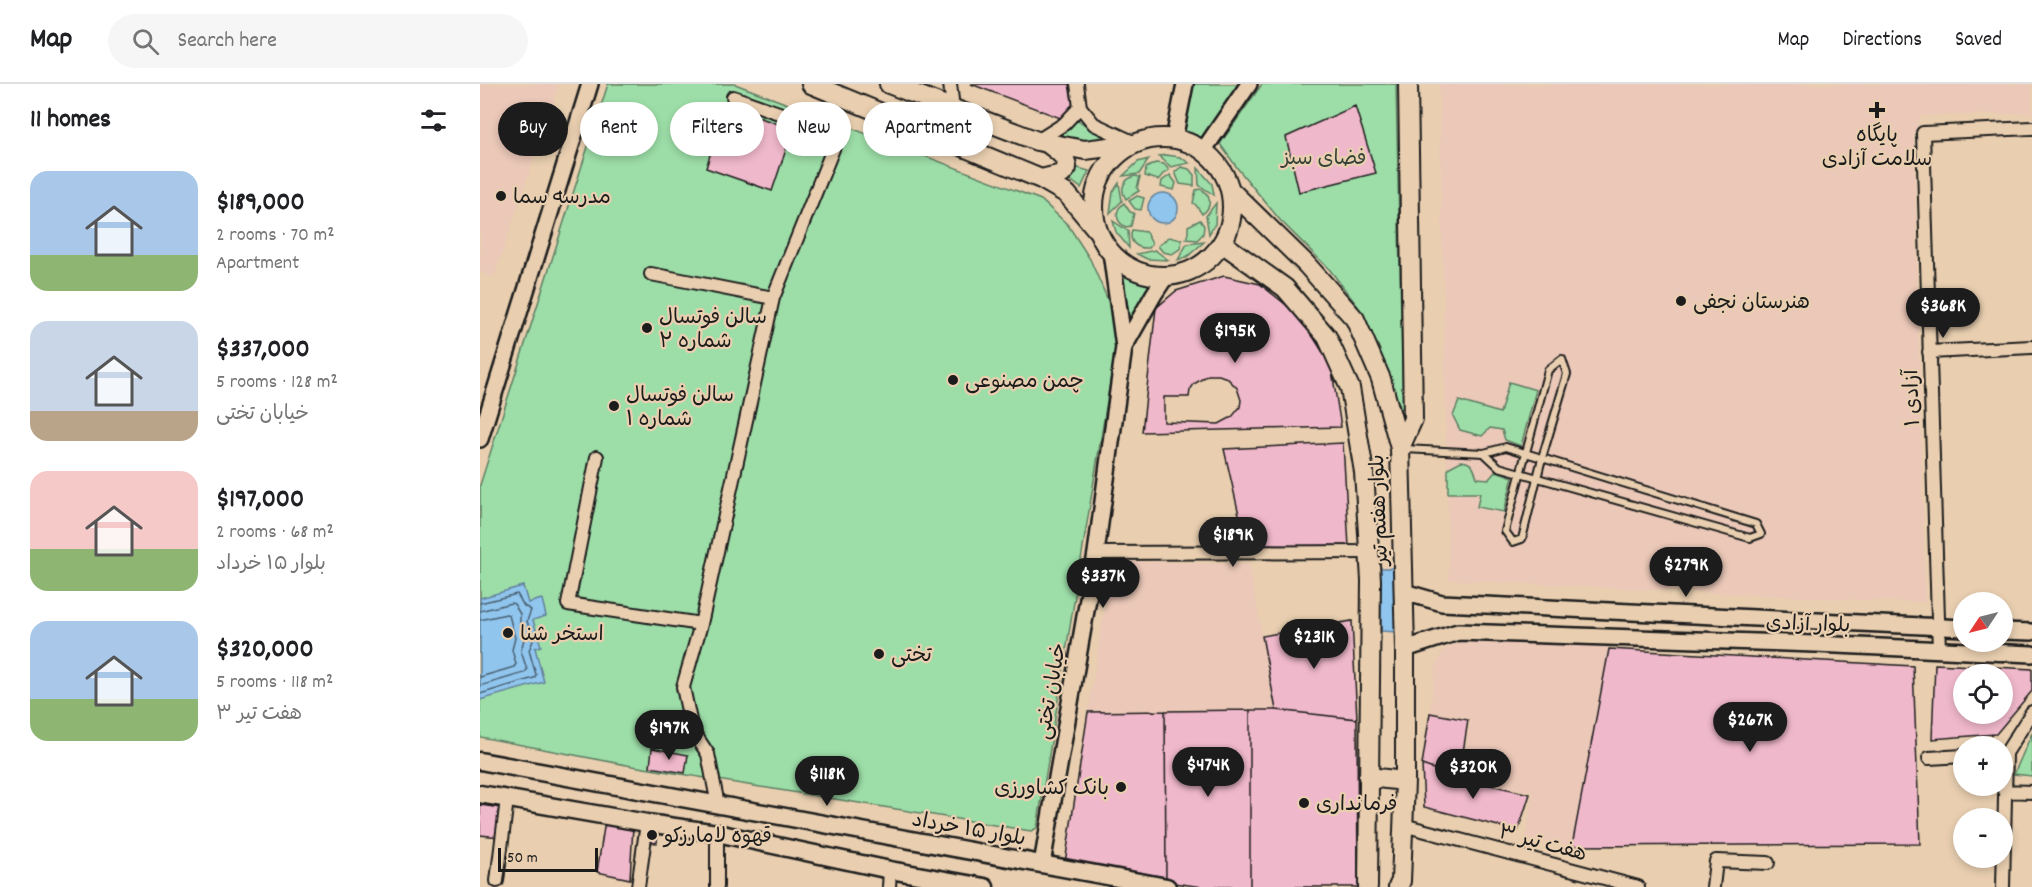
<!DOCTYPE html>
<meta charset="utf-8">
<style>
body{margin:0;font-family:Dekko,"Playpen Sans Arabic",sans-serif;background:#f6f6f6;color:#202124;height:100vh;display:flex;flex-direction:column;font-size:22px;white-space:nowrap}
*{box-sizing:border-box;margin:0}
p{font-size:20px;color:#757577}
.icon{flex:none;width:33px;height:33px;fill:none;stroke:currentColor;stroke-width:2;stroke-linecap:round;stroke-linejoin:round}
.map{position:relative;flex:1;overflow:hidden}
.panel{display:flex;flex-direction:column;background:#fff;width:480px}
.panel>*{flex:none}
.guide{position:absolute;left:18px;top:18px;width:570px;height:54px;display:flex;gap:12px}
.needle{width:39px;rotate:235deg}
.tools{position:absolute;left:1473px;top:508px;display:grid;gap:12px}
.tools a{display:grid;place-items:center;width:60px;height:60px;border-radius:50%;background:#fff;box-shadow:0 3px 9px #0003;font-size:30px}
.scale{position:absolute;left:18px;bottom:15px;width:100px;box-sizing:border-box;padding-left:6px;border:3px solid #1c1c1c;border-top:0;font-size:16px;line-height:21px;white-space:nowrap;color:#1c1c1c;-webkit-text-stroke:4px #e9cfb0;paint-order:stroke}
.price{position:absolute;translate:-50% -51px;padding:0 14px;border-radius:21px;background:#1c1c1c;color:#fff;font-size:20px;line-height:39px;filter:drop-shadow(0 2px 3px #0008)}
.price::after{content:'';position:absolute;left:50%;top:36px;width:18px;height:14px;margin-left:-9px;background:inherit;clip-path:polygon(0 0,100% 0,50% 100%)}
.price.on{background:#222;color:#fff}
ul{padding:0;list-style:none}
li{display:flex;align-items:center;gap:18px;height:150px;padding:0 30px}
li span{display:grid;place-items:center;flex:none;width:168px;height:120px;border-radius:18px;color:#555}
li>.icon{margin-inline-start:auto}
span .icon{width:72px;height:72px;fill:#fffc;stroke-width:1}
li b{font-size:26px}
h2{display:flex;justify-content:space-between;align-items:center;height:72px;padding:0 30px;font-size:26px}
.tag{padding:0 21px;border-radius:27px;background:#fff;box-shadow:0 3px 9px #0003;font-size:21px;line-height:54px}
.tag.on{background:#1c1c1c;color:#fff}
header{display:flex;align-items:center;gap:36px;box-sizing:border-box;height:84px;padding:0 30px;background:#fff;border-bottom:2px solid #e0e0e0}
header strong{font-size:28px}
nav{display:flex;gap:33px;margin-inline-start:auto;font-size:21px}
.search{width:420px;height:54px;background:#f6f6f6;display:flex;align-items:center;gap:15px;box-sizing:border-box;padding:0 21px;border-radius:33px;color:#757577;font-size:22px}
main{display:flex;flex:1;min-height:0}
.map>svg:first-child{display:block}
</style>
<header>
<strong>Map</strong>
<div class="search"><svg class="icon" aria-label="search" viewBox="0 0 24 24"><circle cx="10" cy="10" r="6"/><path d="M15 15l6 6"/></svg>Search here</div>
<nav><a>Map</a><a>Directions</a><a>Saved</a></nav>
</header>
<main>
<section class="panel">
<h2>11 homes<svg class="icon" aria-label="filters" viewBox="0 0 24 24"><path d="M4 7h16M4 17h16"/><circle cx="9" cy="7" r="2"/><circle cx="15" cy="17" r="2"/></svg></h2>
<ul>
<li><span style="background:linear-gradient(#a9c7e8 70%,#8fb573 0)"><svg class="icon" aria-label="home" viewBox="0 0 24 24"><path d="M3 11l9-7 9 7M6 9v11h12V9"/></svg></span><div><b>$189,000</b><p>2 rooms · 70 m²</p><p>Apartment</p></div></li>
<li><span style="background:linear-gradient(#c9d6e8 75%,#b9a48a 0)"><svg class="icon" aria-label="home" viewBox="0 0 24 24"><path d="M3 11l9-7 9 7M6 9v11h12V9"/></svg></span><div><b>$337,000</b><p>5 rooms · 128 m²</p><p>خیابان تختی</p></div></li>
<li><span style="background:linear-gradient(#f6c9c9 65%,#8fb573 0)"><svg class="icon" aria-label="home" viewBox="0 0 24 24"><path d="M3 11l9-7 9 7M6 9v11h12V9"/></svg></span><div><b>$197,000</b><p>2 rooms · 68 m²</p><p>بلوار ۱۵ خرداد</p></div></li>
<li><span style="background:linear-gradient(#a9c7e8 65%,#8fb573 0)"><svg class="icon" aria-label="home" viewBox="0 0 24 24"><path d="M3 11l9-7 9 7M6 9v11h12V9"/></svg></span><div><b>$320,000</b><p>5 rooms · 118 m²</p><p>هفت تیر ۳</p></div></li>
</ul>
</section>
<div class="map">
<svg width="1552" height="803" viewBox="0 0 1552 803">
<rect width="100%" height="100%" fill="#e9cfb0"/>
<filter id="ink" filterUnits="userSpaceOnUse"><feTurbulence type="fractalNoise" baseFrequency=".0167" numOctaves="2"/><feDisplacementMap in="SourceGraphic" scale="12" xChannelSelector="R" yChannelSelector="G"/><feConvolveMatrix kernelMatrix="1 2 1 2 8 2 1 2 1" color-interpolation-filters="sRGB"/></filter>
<g filter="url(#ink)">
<path fill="#ebc8b8" d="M0,0H79L14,193L0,188Z
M959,0H1552V29L1441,32L1434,50L1445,519L969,496Z
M632,477L769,480L796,626L608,628Z
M984,556L1124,561L1129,565L1092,762L1045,756L1053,708L979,694L990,636L950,629L955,585L963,566Z"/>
<path fill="#9ddea8" stroke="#5c7d62" stroke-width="1.5" d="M128,0H255L561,116L588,141L610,175L630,221L636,262L557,744L551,747L152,682L0,653V401Z
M714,0H766L728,64L704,50Z
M782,0H916L923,330L879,224L850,186L800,136L758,85L740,60Z
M598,36L608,43L637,55L606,60L571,56Z
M686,71L700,73L709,79L691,83L679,72Z
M669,75L659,90L643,92L658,78Z
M675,79L684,80L689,86L683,90L678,96L665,92L666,84Z
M591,82L609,87L601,104L589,95Z
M701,83L709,85L714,91V102L700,100L695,88Z
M718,84L732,100L734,111L719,101Z
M690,91L696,99L694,106L681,103L682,97Z
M655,92L660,93L657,104L659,107L646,115C639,105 644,95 655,92Z
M639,99L642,117L630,129L633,108Z
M721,105C731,111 733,123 722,130L716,121L713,119L716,106Z
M657,112L664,114L661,126L655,125L649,117Z
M644,119L650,128L654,129L651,142L646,143C638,139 635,132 639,124Z
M736,119L735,140L729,150L726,132Z
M720,136L724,142L723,150L717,156L706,155L708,149V142Z
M633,137L648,147L649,164L636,148Z
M652,146L666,148L672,160L669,164C657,165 648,158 652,146Z
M689,153L702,156L701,164L692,170L683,168L678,162Z
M724,158L708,172L698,176L707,160Z
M675,166L688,176L667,175L657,170Z
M634,174C649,187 663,193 683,195L646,256Z
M1029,298L1056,306L1041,362L1025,356L1022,346L1010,344L1002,352L980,346L973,332L979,317L1020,329Z
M981,377C993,378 994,384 997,394L1009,395L1016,387L1033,393L1024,428L997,423L1000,409H968V384Z
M1552,649V692L1534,690Z"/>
<path fill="#90c5ee" stroke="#62819a" stroke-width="1.5" d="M668 124a15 15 0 1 1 30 0a15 15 0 1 1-30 0Z
M900,484H916L918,548L901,547Z
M43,502L48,519L62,515L66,532L53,536L61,562L55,564L64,598L0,616V514Z"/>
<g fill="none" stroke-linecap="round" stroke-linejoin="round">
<path stroke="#4a6070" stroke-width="1.5" d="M0,519L37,510L44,522L51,526L47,537L53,557L49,566L56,591L54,594L0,610
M0,527L31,519L34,520L40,530V539L44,555L41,567L47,586L44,589L0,602
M0,536L26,530L29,531L35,554L32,566L36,580L34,583L0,593"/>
</g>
<path fill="#f0b8cb" stroke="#1c1c1c" stroke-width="1.5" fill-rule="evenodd" d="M491,0H589L594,25L583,35Z
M245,22L313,45L292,107L226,84Z
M875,22L896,89L819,108L806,53Z
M744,192L780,200L820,232L851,281L861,343L662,348L676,224L696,207Z
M728,291H739L747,294L757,304L761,316L760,323L752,333L739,340L684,338V313H709L710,306L714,300Z
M863,359L869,463L766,461L744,365Z
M872,537L877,635L796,626L782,552Z
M1129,565L1433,582L1440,760L1092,762Z
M1455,580L1552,585V607L1516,650L1452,655ZM1484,591H1522V630H1484Z
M770,626H796L877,635L878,803H770Z
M770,626V803H723L686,798L685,627Z
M685,627L686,798L585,779L608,628Z
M950,629L988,636L979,694L942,681Z
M172,664L208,671L205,689L170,683Z
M942,681L979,694L1050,710L1038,747L944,723Z
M0,721L21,724L20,753L0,751Z
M125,737L153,742L150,795L117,788Z
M168,743L178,745L177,759L167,758Z"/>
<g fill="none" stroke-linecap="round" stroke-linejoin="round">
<defs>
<path id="service" d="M1082,275L1087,290L1062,374L1042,455L1033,458L1025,447L1068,286Z
M924,365L1004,369L1026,363L1276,440L1281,450L1270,454L1019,383L1004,369"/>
<path id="minor" d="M470,0L473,24
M597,0L600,23
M557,57L584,40L600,23L614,40L655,59
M171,190L293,214
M1449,268L1552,263
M117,373L88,520L221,540
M616,469L890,468
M1459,567L1443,49L1552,44
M1449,674L1484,672
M1524,707L1552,708
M238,721L228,670L212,646L203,603L221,540L293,214L359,50L253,13
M923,741L1158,803
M237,749V803
M17,797L27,715
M158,803L167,739
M409,803L410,786
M1233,803L1236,777L1288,779
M1523,803L1526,669L1552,628"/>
<path id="tertiary" d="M694,55L705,0
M723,67L769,0
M644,263L674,210L686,192
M0,355L110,0
M924,508L962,519L1484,544
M1522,547L1552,548
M925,565L978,548L1335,560L1552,570
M562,780L616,469L644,263L631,168"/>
<path id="secondary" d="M0,677L687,803
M0,710L167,739L237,749L410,786L505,803"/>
<path id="primary" d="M331,0L561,95L587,110L617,146
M409,0L557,57L605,66L652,60
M614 123a69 69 0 1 1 138 0a69 69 0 1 1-138 0Z
M561,95L582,90L587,84C587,72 576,66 567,59
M750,106L826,180L875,235L901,295L920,364L925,565V697L921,797L918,803
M742,159L805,204L847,253L870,304L884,388L891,496L888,803
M920,364L933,335L928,0
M888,693L925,697"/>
</defs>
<use href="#service" stroke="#1c1c1c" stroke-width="10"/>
<use href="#minor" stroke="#1c1c1c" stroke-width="16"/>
<use href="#tertiary" stroke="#1c1c1c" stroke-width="20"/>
<use href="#secondary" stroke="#1c1c1c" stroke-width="21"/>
<use href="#primary" stroke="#1c1c1c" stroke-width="22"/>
<use href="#service" stroke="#e9cfb0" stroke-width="6"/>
<use href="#minor" stroke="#e9cfb0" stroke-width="12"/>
<use href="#tertiary" stroke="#e9cfb0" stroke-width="15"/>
<use href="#secondary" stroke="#e9cfb0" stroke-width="16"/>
<use href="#primary" stroke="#e9cfb0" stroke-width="18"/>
</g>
</g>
<g fill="#1c1c1c" stroke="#e9cfb0" stroke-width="2">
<path d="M1394 17h6v6h6v6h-6v6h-6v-6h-6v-6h6z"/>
<circle cx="21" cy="112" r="6"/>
<circle cx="1201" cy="217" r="6"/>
<circle cx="167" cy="244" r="6"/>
<circle cx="473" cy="296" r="6"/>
<circle cx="134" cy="322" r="6"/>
<circle cx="28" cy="549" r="6"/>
<circle cx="399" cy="570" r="6"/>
<circle cx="641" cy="703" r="6"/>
<circle cx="824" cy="719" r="6"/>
<circle cx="172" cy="751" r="6"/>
</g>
<g text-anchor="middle" stroke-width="4.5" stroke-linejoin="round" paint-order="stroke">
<g font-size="21" fill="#1c1c1c" stroke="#e9cfb0" text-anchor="start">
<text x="1397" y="57" text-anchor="middle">پایگاه<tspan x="1397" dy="24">سلامت آزادی</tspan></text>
<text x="33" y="119">مدرسه سما</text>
<text x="1213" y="224">هنرستان نجفی</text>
<text x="179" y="239">سالن فوتسال<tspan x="179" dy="24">شماره ۲</tspan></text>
<text x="485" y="303">چمن مصنوعی</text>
<text x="146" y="317">سالن فوتسال<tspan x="146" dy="24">شماره ۱</tspan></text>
<text x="40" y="556">استخر شنا</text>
<text x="411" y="577">تختی</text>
<text x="629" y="710" text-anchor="end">بانک کشاورزی</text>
<text x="836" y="726">فرمانداری</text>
<text x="184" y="758">قهوه لامارزکو</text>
</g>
<g font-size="21" fill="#364338" stroke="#e9cfb0">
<text x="844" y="80">فضای سبز</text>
</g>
<g font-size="21" fill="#1c1c1c" stroke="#e9cfb0">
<text transform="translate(1431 314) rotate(-92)" y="7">آزادی ۱</text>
<text transform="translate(898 426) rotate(-92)" y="7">بلوار هفتم تیر</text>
<text transform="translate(1328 539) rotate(2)" y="7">بلوار آزادی</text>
<text transform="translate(570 607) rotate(-80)" y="7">خیابان تختی</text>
<text transform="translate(489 744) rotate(10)" y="7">بلوار ۱۵ خرداد</text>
<text transform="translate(1063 758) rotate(15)" y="7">هفت تیر ۳</text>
</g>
</g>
</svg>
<div class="tools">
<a><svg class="needle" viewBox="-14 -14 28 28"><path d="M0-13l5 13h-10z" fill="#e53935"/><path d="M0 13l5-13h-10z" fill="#757577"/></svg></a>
<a><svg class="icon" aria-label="locate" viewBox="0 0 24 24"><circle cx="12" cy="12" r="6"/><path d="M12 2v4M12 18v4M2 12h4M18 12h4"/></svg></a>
<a>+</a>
<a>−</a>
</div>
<div class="scale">50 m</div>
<b class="price" style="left:1463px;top:255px">$368K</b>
<b class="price" style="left:755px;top:280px">$195K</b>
<b class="price on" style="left:753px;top:484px">$189K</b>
<b class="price" style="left:1206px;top:514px">$279K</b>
<b class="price" style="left:623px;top:525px">$337K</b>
<b class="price" style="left:834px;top:586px">$231K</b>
<b class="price" style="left:1270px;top:669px">$267K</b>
<b class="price" style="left:189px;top:677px">$197K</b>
<b class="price" style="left:728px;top:714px">$474K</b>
<b class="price" style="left:993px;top:716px">$320K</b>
<b class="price" style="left:347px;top:723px">$118K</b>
<div class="guide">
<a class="tag on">Buy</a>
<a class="tag">Rent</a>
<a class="tag">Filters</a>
<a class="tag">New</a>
<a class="tag">Apartment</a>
</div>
</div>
</main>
